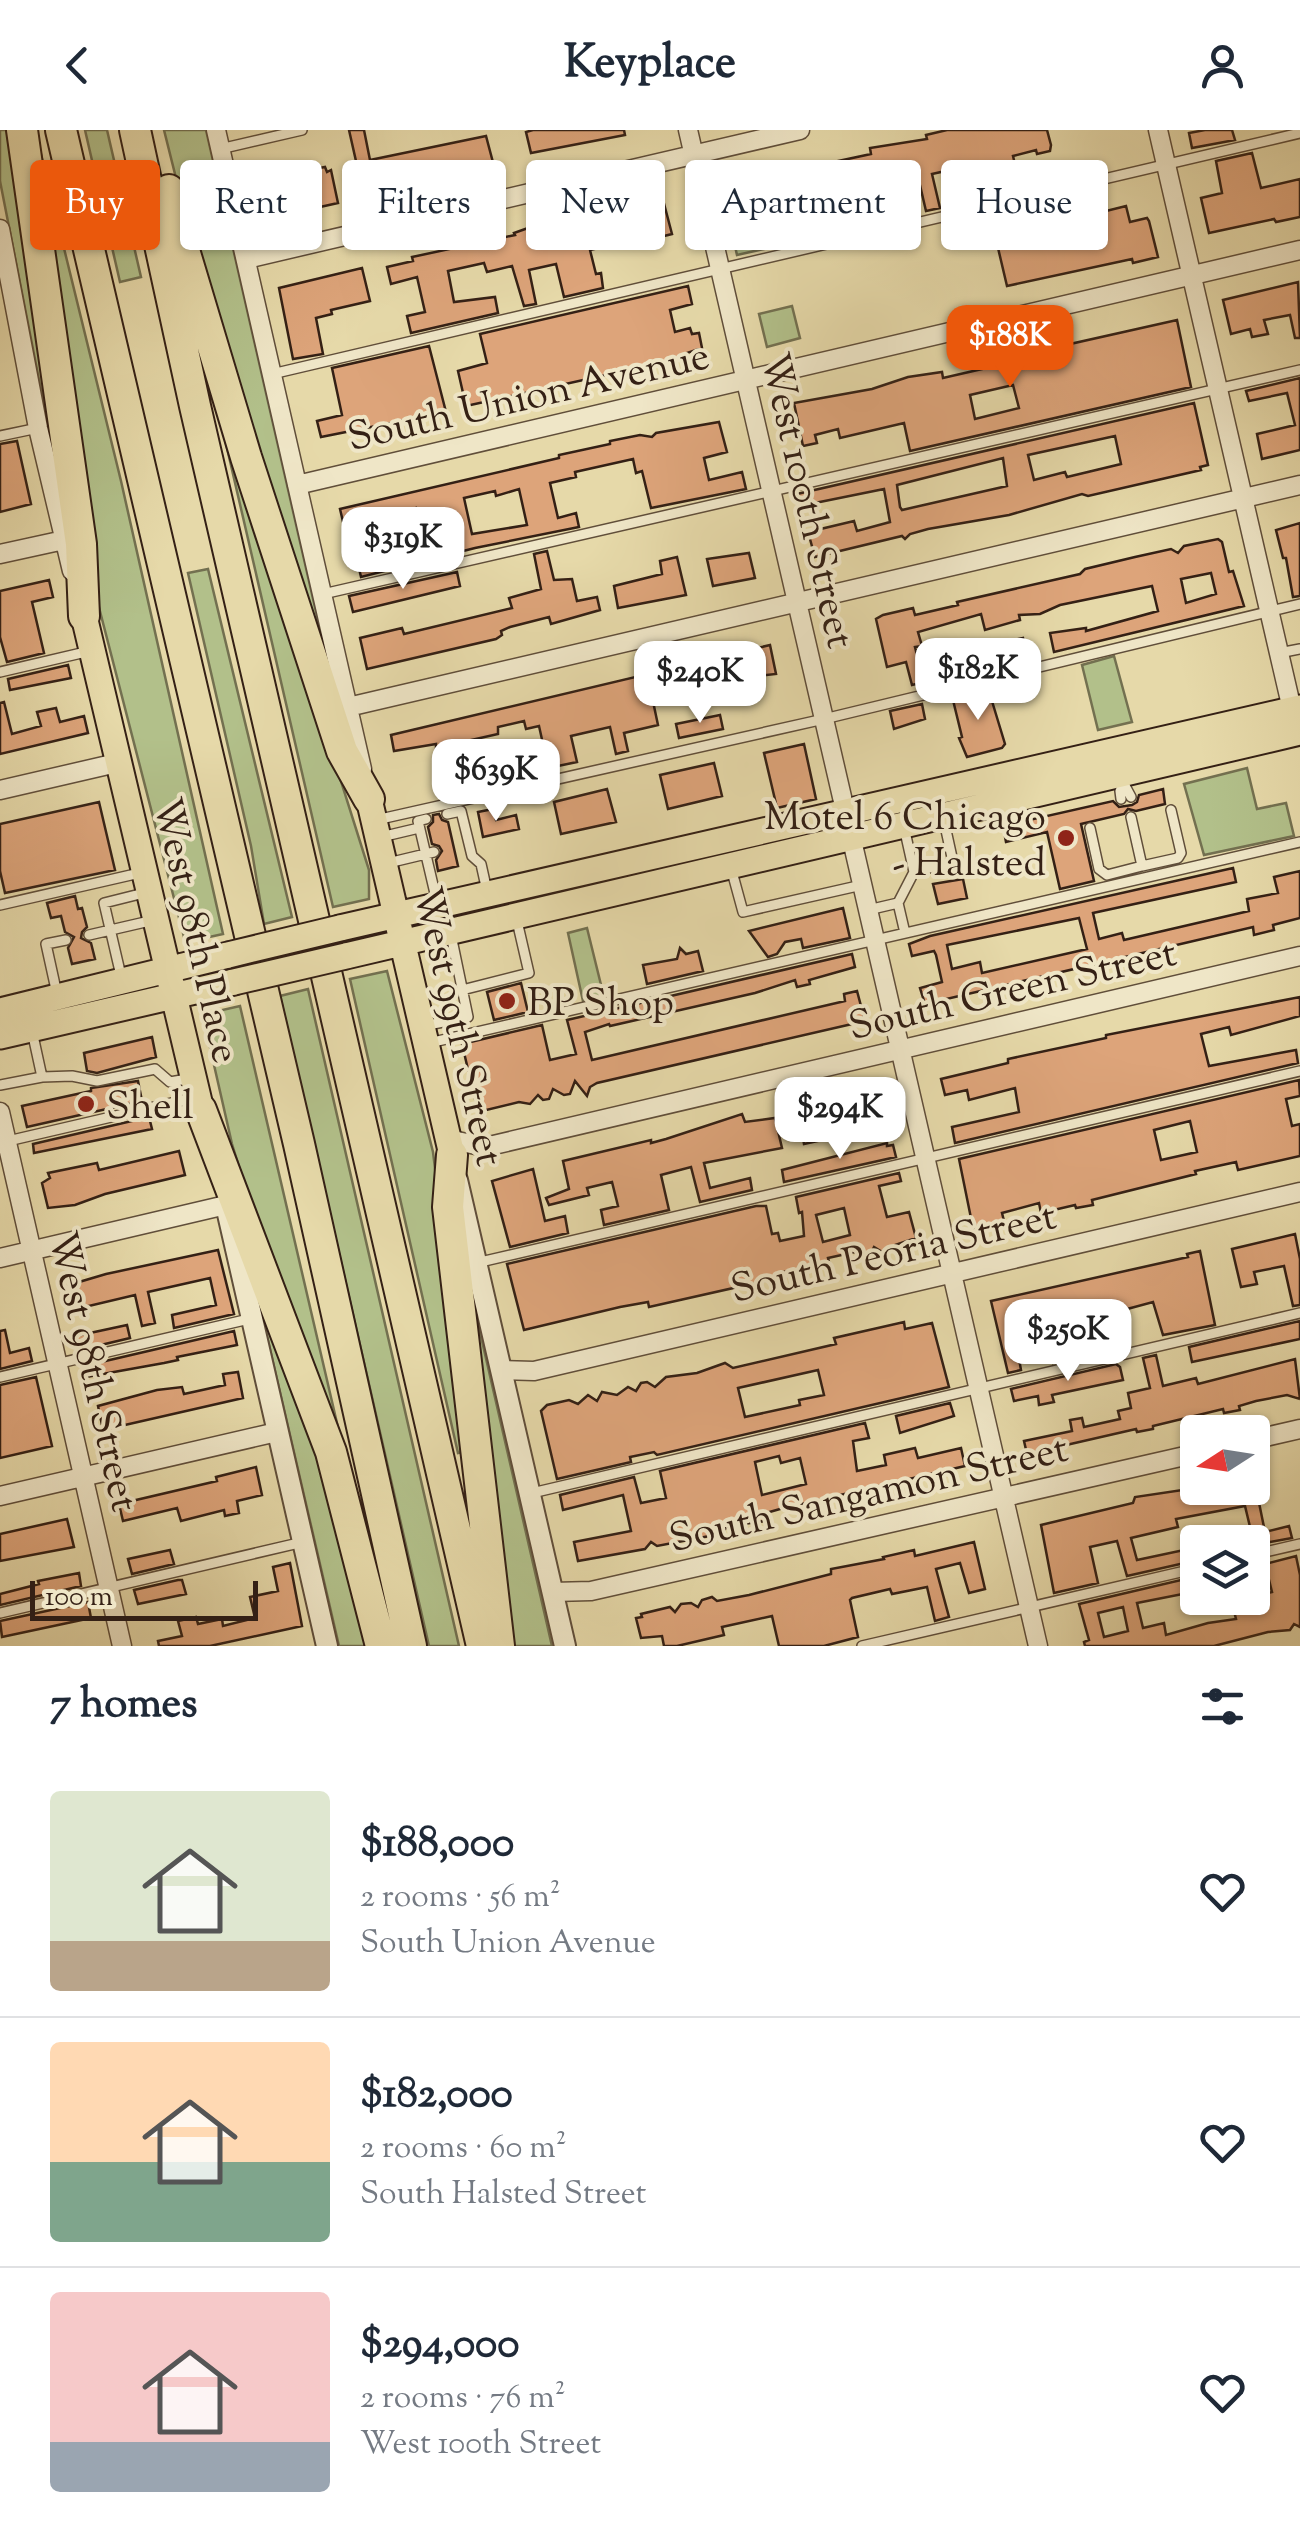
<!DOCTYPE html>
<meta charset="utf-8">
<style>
body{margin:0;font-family:"Sorts Mill Goudy",serif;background:#f6f6f7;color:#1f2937;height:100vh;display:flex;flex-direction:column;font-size:38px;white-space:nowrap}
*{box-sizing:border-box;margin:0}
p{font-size:32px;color:#747a83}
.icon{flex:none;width:55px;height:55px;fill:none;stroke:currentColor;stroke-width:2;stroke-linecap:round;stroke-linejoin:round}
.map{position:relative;height:1516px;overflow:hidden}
.drawer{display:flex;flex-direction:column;background:#fff;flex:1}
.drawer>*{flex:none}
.guide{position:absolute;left:30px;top:30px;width:1240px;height:90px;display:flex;gap:20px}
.needle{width:65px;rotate:258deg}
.controls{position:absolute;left:1180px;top:1285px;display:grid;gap:20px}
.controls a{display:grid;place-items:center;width:90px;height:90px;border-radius:10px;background:#fff;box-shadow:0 2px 8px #0004;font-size:50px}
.scale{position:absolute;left:30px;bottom:25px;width:228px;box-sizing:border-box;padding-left:10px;border:5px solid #342015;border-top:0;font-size:28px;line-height:35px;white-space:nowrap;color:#342015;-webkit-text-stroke:8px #efe6c7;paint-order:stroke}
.price{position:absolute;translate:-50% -85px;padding:0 22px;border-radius:20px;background:#fff;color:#222;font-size:32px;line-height:65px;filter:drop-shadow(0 2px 5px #0008)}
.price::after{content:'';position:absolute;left:50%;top:60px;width:30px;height:22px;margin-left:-15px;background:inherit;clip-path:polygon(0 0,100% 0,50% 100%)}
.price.selected{background:#ea580c;color:#fff}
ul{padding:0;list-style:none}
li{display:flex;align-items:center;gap:30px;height:250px;padding:0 50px}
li+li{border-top:2px solid #e0e1e3}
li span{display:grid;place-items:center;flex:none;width:280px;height:200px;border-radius:10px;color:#555}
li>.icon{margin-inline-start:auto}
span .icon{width:120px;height:120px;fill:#fffc;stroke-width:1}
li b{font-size:42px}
h2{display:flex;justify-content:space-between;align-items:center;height:120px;padding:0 50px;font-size:42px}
.pill{padding:0 35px;border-radius:10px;background:#fff;box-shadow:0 2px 8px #0004;font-size:35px;line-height:90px}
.pill.selected{background:#ea580c;color:#fff}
header{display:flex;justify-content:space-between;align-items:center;height:130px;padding:0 50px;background:#fff;font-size:45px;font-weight:700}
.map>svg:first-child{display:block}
</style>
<header><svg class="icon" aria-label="back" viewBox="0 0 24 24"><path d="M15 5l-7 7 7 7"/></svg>Keyplace<svg class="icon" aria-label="person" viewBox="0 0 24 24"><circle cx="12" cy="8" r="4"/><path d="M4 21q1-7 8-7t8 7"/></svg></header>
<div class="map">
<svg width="1300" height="1516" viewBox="0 0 1300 1516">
<rect width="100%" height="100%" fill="#e6d9a9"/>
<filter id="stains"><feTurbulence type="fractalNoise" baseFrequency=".002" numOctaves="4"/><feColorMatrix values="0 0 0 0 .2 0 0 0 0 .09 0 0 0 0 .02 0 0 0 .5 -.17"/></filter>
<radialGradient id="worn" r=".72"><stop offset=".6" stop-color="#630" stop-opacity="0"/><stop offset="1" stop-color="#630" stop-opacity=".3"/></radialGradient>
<path fill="#b2c08a" stroke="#737050" stroke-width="2.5" d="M0,0H11L53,321L0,51Z
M85,0H107L141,147L120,152Z
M164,0H206L332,552L197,132Z
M36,4L121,351L223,804L191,811L184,807L94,458Z
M750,35L768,118L737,125L718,42Z
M792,176L800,208L767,217L759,184Z
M227,290L369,740V769L333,777L221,292Z
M208,439L292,787L264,794L251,716L188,443Z
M1114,526L1132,592L1098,600L1082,535Z
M1247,638L1257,679L1286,673L1294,706L1204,725L1184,654Z
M587,798L604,867L583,871L568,803Z
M387,841L433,1022L470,1321L458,1323L350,849Z
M308,859L459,1516H429L280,866Z
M240,876L340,1306L254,1085L232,1014L204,891L209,883Z
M250,1133L328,1341L370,1516H339Z
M471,1163L552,1516H510Z"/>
<path fill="#dda47a" stroke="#342015" stroke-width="2.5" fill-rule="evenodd" d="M349,0H364L370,30L486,6L495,40L365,71Z
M533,0H624L625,5L531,23L526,2Z
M947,0H1047L1051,15L1050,21L1037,24L1036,20L1013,26L1021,60L988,68L980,33L977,34L932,44L940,78L926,81L919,51L888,59L895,90L881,93L874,63L848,69L855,99L784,116L777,87L768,89L759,48L871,24L870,18L927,9L926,5Z
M1205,0H1232L1235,10L1192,18L1189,3Z
M1252,23L1261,58L1300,49V87L1276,92L1274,89L1209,103L1201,68L1222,63L1216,31Z
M325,37L327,42L331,40L338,73L284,85L278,58L296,53L298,42Z
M662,66L672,104L656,108L653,98L609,108L611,115L590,120L596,144L601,143L603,158L564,167L556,134L529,140L536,174L524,176L512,136L487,142L484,133L448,141L454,172L495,167L498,183L411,203L407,186L425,182L417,147L391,154L387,137L413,131L412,127L515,105L514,103L528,98L561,92L562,95L615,79L649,73L648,69Z
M1033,74L1038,98L1126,76L1130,92L1147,88L1149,91L1158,127L1133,133L1132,129L1007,156L990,84Z
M362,138L370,171L331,180L332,184L316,188L323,224L293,229L279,158Z
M1298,152L1300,208H1295L1290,185L1264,190L1268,204L1252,207L1250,199L1231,204L1223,170Z
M688,156L692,174L670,180L675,202L690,198L692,204L699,203L702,218L681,225L682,228L466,276L458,241L487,233L480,204Z
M1177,190L1191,257L910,321L904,293L840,308L838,299L815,305L817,313L803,316L794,273L872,259L908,247L942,242L943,248L982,239L981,234ZM1013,255L1019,278L975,289L970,265Z
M429,216L446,282L321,307L317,291L342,285L332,238Z
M1300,248V320L1262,329L1257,304L1295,295L1287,263L1249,271L1246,261Z
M1194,273L1208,335L1200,337L1201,340L1088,366L1082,364L1009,385L928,399L910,404L905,409L902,406L815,427L808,402L854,391L857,401L890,392L884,359L800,376L797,364ZM1115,306L1121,334L1067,347L1065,342L1034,350L1028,325ZM1003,328L1007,356L902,380L900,377L897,355Z
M719,292L727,322L704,328L709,350L742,342L746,359L651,378L642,341L636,343L633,329L575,342L576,347L550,353L558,388L576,383L579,397L475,418L361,447L353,412L348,413L340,379L559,328V325L610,314V311L640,305L652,307L656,303ZM519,359L527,395L472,404L464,368L495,361L496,366ZM416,378L426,418L370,433L361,391Z
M17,311L31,374L0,382V314Z
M1300,393V466L1293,467L1286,428H1283L1276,400Z
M1218,409L1222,412L1229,442L1233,441L1244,476L1054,522L1050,503L1086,498V501L1158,481L1152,456L1060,475L1040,484L1019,485L1020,490L985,500L981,484L918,502L922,516L915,517L924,552L912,555L906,532L887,537L876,489L883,485L913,478L915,485L958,475L957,472L1080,444L1085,439L1135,427L1171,419L1178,423L1184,416ZM1211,443L1216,464L1186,473L1181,449Z
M547,421L554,450L572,449L577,471L597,467L600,480L551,494L549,487L510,497L501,501L502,505L496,509L367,539L360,508L402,498L404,504L512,478L509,468L541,459L534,424Z
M749,423L755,448L713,456L707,429Z
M677,427L686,465L618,478L614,456L662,444L660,431Z
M457,442L460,456L353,482L349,466Z
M49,450L53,467L32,472L44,523L7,532L0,507V461Z
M1023,508L1027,529L993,535L988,515Z
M770,515L776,544L727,549L726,543L651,562L658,595L624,603L628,621L616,624L610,597L571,606L577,632L529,642L526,628L545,623L539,596L526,599L524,591L498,597V604L436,618V614L394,621L391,605Z
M68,535L71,548L10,560L8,549Z
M988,558L1005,614L1002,618L967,627L959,608L962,607L952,566Z
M4,572L12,604L41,596L37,582L56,578L60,592L84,586L88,603L0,624V573Z
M922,574L925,589L894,599L890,581Z
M720,585L723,599L679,608L676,594Z
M804,614L816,669L777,678L764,623Z
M714,633L722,666L668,679L660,645Z
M504,635L507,650L464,659L460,640L473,637L474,642Z
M607,659L616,692L561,704L554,672Z
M1163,659L1165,674L1136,681L1128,679L1124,684L1081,694L1094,751L1060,759L1047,702L1006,712L1003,696L1113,671L1119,677L1132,675L1137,672L1139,665Z
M99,672L115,740L5,763L0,741V694Z
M493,679L496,690L516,685L519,699L483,707L478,682Z
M439,684L442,690L448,692L458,736L438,741L436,730L442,721L439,716L432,714L428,697L433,692V685Z
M1233,738L1236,752L1093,783L1099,809L1122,803L1124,810L1249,781L1247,769L1278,763L1274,747L1300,741V788L1273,795L1274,800L1254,805L1253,797L925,874L920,858L942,852L936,825L934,821L912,826L909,814L930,806ZM1079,788L1087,819L982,843L980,832L952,839L947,815Z
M963,749L967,768L938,774L933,754Z
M75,766L78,779L82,778L87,797L82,802L81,808L91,813L95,829L72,834L68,818L74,807L65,802L61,786L51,788L47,773Z
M843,778L850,808L803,818L801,809L785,812L777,824L768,827L749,801Z
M680,818L686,824L698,821L703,841L647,854L643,835L677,829Z
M852,824L855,837L809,850L810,854L797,857L795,850L755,863L610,896L609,894L585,902L592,930L845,871L844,864L857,861L865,891L597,953L590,957L587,966L575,951L570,964L564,965L553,959L549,969L543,970L538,965L530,974L519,972L478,982L462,914L542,895L550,930L576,924L567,890Z
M521,853L528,882L494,890L487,862Z
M1300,867V886L1231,905L1229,897L1201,904L1209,936L1296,920L1298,933L955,1013L952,997L1019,982L1015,958L969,970L967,960L945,965L941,949L1008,933V929L1106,908V905Z
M152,907L156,927L97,943L87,941L84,923Z
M1299,950L1300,966L1286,969L1292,996L1300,994V1026L1238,1040L1236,1032L1195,1041L1196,1044L1092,1070L1093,1075L1076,1078L1075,1075L1041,1083L1039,1073L1002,1083L1004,1091L973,1098L959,1029ZM1190,991L1197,1022L1161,1030L1154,1000Z
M138,951L142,971L27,997L22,976L91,961V958Z
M883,964L886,981L881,982L882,988L820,1003L822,1010L804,1014L797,973L812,970L813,975Z
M742,984L745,992L775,988L782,1018L704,1033L710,1058L750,1048L752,1060L700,1072L691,1037L661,1045L669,1080L604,1095L601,1080L618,1076L612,1052L587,1058L589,1065L549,1075L546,1068L569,1059L563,1031L651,1010V1013L666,1009Z
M149,987L152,999L34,1023L33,1014Z
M887,1013V1016L893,1015L896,1027L784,1052L782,1040Z
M179,1021L185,1045L105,1064L75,1075L48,1078L42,1053L50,1048L48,1043L97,1033L99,1040Z
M533,1039L545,1091L565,1086L568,1103L510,1117L492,1051Z
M899,1043L901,1051L879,1056L887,1087L909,1082L916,1108L895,1115L892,1121L884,1123L874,1117L870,1125L862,1127L855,1122L828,1128L829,1132L783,1142L781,1147L769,1150L649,1177L648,1172L620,1177L524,1200L507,1134L756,1076H766L772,1104L778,1103L780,1111L804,1106L802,1082L799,1083L796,1067ZM844,1078L850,1105L823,1112L816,1085Z
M1295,1104L1300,1129V1175L1293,1176L1284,1136L1254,1142L1257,1154L1241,1157L1232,1119Z
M218,1120L234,1184L174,1198L172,1185L216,1175L210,1148L148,1162L155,1193L142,1196L135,1165L72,1180L69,1155L106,1144Z
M1200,1121L1215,1195L1163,1205L1153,1172L1105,1185L1112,1219L1053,1233L1045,1200L1015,1206L1021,1240L1008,1243L991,1171L1188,1127L1187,1124Z
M1300,1191V1209L1192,1232L1189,1217Z
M904,1192L905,1199L932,1193L949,1257L657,1325L654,1322L630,1327L631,1332L557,1349L541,1281L547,1275L569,1270L578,1274L588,1265L597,1271L602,1262L617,1265L628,1257L636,1261L641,1253L647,1252L655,1257L666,1247L697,1243L725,1233L733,1238L836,1214L834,1208ZM818,1240L824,1265L799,1270L800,1275L745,1287L738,1258Z
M127,1195L130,1208L80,1220L76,1206Z
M5,1200L10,1223L29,1218L32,1231L0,1239V1201Z
M234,1201L237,1215L177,1227L178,1230L164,1233L86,1247L84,1236Z
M1156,1225L1163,1256L1196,1248L1198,1254L1295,1229L1300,1269L1287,1265L1256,1271L1239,1276L1240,1280L1224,1283L1223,1279L1153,1296V1299L1137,1302L1136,1299L1027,1324L1024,1311L1072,1301L1070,1290L1082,1288L1084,1297L1120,1289L1118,1281L1131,1278L1128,1263L1150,1258L1143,1228Z
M1116,1234L1120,1237L1123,1250L1052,1265L1054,1272L1039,1275L1038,1266L1014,1271L1011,1259Z
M238,1242L243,1268L103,1300L98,1276L157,1260L182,1257L184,1264L225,1255L223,1244Z
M36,1247L52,1316L0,1328V1255Z
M950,1273L954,1286L900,1303L896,1286Z
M865,1293L869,1308L853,1311L857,1341L886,1335L884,1325L915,1318L918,1328L961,1318L965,1336L780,1379L766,1383L765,1391L728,1396L720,1404L657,1416L651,1412L645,1419L578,1431L574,1412L631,1401L623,1365L563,1380L560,1365L634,1347L641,1373L666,1368L660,1341ZM779,1326L781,1333L800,1328L806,1354L762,1365L755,1332Z
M256,1337L262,1365L237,1371L239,1383L225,1386L224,1380L181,1391L177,1378L123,1391L119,1374L217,1351L216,1347Z
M1196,1358H1256L1265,1402L1289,1396L1292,1408L1270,1412H1222L1221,1407L1251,1401L1245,1376L1176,1389L1178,1397L1131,1408L1137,1430L1198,1417V1430L1127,1446L1117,1411L1090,1417L1098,1453L1054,1463L1041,1395L1133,1373L1135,1367Z
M67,1389L74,1417L0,1431V1404Z
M974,1412L985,1459L969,1463L960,1433L936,1439L949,1487L935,1491L927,1457L892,1464L890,1459L852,1468L850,1470L858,1507L824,1516H779L772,1486L722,1497L724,1505L677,1516H664L662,1506L641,1508L636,1488L642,1487L641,1484L670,1477L675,1482L681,1474L691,1473L698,1477L702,1470L712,1467L717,1471L749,1465L831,1444V1439L884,1429L883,1427L914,1420L915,1426Z
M170,1420L174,1434L132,1444L128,1429Z
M1296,1426L1300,1445V1497L1294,1494L1290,1500L1268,1502L1214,1516H1085L1084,1512L1089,1510L1079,1474L1198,1446V1461L1137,1473L1143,1498L1164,1493L1166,1505L1208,1493L1236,1489L1232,1473L1272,1462L1265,1434ZM1123,1477L1128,1501L1104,1507L1098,1483Z
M290,1433L302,1496L210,1516H159L158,1511L182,1506L178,1491L196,1487L198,1494L222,1489L223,1496L255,1488L250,1467L278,1461L273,1437Z
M79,1443L81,1456L0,1475V1464L39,1454L38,1451Z
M178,1450H182L186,1464L138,1474L134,1460Z
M88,1472L91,1488L2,1507L0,1491Z"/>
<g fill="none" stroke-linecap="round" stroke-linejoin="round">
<defs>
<path id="service" d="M220,19L302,0
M272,244L1300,3
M0,306L38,298
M323,464L1300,240
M1279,523L1300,519
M0,542L90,521
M1121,669L1120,661L1124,654L1131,667
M447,684L461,681L472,726L481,734L487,761
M426,689L418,691L437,772
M376,690L824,589L1300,474
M1090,698L1099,739L1107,745L1142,736L1131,687
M381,707L419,698
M388,733L434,722
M1142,736L1178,728L1181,723L1171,680
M731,738L743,782L862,755
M914,742L953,732L944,691
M898,773L905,803
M0,775L144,742
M868,780L898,773L914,742L904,697
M89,805L154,790
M122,850L104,773L148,762
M462,860L529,843L517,791
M57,864L46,814L66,810
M423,896L468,887L451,805
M429,913L1300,712
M42,947L72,946L97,951L155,939L170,952L193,948
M0,955L42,947L32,901
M8,1011L197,967
M476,1133L1300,941
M0,1247L249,1189
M532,1363L1300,1183
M1252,1425L1300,1414
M0,1483L303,1412
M862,1516L1198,1438"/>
<path id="minor" d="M216,0L362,639
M688,0L1038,1516
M1158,0L1294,588
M0,99L38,298L72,441
M246,129L800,0
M297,355L1300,120
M0,424L64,410
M348,577L1300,355
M0,660L121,632
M0,982L122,1516
M448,1009L485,1017L1300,826
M0,1128L226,1075
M501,1240L534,1241L1300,1062
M1252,1310L1300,1299
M0,1366L277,1302
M553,1462L591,1461L1198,1323"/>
<path id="tertiary" d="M457,1050L565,1516
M228,1084L327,1516"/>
<path id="primary" d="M84,486L201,980
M369,669L452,1025
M340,798L1300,578
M346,826L1300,602
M0,881L228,825
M0,906L234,852"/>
<path id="motorway" d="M22,0L81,414L84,486
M61,0L299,1014L411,1516
M135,0L195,276L482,1516
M169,60L184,120L246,327L342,621L369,669
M201,980L331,1322L381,1516
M452,1025L448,1077L499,1516"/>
</defs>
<use href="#service" stroke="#604e3a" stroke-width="12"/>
<use href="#minor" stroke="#604e3a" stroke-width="21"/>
<use href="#tertiary" stroke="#604e3a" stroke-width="24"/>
<use href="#primary" stroke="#342015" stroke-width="29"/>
<use href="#motorway" stroke="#342015" stroke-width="34"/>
<use href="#service" stroke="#efe6c7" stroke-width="9"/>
<use href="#minor" stroke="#efe6c7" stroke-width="18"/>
<use href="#tertiary" stroke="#efe6c7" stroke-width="20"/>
<use href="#primary" stroke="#e6d9a9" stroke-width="25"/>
<use href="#motorway" stroke="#e6d9a9" stroke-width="30"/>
<defs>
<path id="primary-bridge" d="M228,825L340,798
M234,852L346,826"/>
</defs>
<use href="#primary-bridge" stroke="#342015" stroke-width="29" stroke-linecap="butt"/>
<use href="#primary-bridge" stroke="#e6d9a9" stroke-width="25"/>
</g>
<g fill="#8f2418" stroke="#efe6c7" stroke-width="4">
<circle cx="1066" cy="708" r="10"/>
<circle cx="507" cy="871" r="10"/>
<circle cx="86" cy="974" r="10"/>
</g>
<g text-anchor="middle" stroke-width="8" stroke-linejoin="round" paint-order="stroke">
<g font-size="40" fill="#342015" stroke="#efe6c7">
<text transform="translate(528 265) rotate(-13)" y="14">South Union Avenue</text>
<text transform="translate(809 370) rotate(77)" y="14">West 100th Street</text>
<text transform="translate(198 800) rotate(77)" y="14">West 98th Place</text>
<text transform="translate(1012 858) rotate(-13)" y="14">South Green Street</text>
<text transform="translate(460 896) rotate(77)" y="14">West 99th Street</text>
<text transform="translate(893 1121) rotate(-13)" y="14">South Peoria Street</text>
<text transform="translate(95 1241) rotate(77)" y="14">West 98th Street</text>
<text transform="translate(868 1362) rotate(-13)" y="14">South Sangamon Street</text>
</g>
<g font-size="40" fill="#342015" stroke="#efe6c7" text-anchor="start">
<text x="1046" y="699" text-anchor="end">Motel 6 Chicago<tspan x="1046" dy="46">- Halsted</tspan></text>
<text x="527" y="885">BP Shop</text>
<text x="106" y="988">Shell</text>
</g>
</g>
<rect width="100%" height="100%" filter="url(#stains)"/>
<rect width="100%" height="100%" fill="url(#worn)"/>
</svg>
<div class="controls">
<a><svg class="needle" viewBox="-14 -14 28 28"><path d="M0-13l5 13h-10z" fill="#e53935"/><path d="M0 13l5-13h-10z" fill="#747a83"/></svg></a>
<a><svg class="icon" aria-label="layers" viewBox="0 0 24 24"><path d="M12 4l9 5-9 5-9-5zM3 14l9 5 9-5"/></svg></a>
</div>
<div class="scale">100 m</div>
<b class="price selected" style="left:1010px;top:260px">$188K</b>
<b class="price" style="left:403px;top:462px">$319K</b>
<b class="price" style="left:978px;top:593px">$182K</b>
<b class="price" style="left:700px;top:596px">$240K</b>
<b class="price" style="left:496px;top:694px">$639K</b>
<b class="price" style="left:840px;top:1032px">$294K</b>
<b class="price" style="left:1068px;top:1254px">$250K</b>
<div class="guide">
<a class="pill selected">Buy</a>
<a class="pill">Rent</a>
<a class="pill">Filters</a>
<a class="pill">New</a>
<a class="pill">Apartment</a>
<a class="pill">House</a>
</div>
</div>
<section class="drawer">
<h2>7 homes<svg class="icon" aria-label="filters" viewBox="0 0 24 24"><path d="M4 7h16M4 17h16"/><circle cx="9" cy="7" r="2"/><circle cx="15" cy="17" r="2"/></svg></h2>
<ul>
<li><span style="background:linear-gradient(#dfe7d0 75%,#b9a48a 0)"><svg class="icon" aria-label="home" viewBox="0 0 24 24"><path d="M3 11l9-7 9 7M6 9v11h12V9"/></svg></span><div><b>$188,000</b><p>2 rooms · 56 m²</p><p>South Union Avenue</p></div><svg class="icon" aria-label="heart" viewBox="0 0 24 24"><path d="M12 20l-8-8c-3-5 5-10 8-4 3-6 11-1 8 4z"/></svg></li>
<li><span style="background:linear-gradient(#ffd9b3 60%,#7fa58c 0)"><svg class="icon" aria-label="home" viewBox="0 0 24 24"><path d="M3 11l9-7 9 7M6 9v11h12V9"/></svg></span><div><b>$182,000</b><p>2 rooms · 60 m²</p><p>South Halsted Street</p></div><svg class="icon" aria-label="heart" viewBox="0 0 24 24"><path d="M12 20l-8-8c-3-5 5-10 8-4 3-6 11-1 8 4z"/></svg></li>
<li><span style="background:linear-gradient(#f6c9c9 75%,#9aa5b1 0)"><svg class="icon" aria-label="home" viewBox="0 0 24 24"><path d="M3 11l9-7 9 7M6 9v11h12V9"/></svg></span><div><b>$294,000</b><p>2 rooms · 76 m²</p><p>West 100th Street</p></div><svg class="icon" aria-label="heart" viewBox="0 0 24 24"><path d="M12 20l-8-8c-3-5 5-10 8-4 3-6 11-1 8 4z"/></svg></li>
</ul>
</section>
